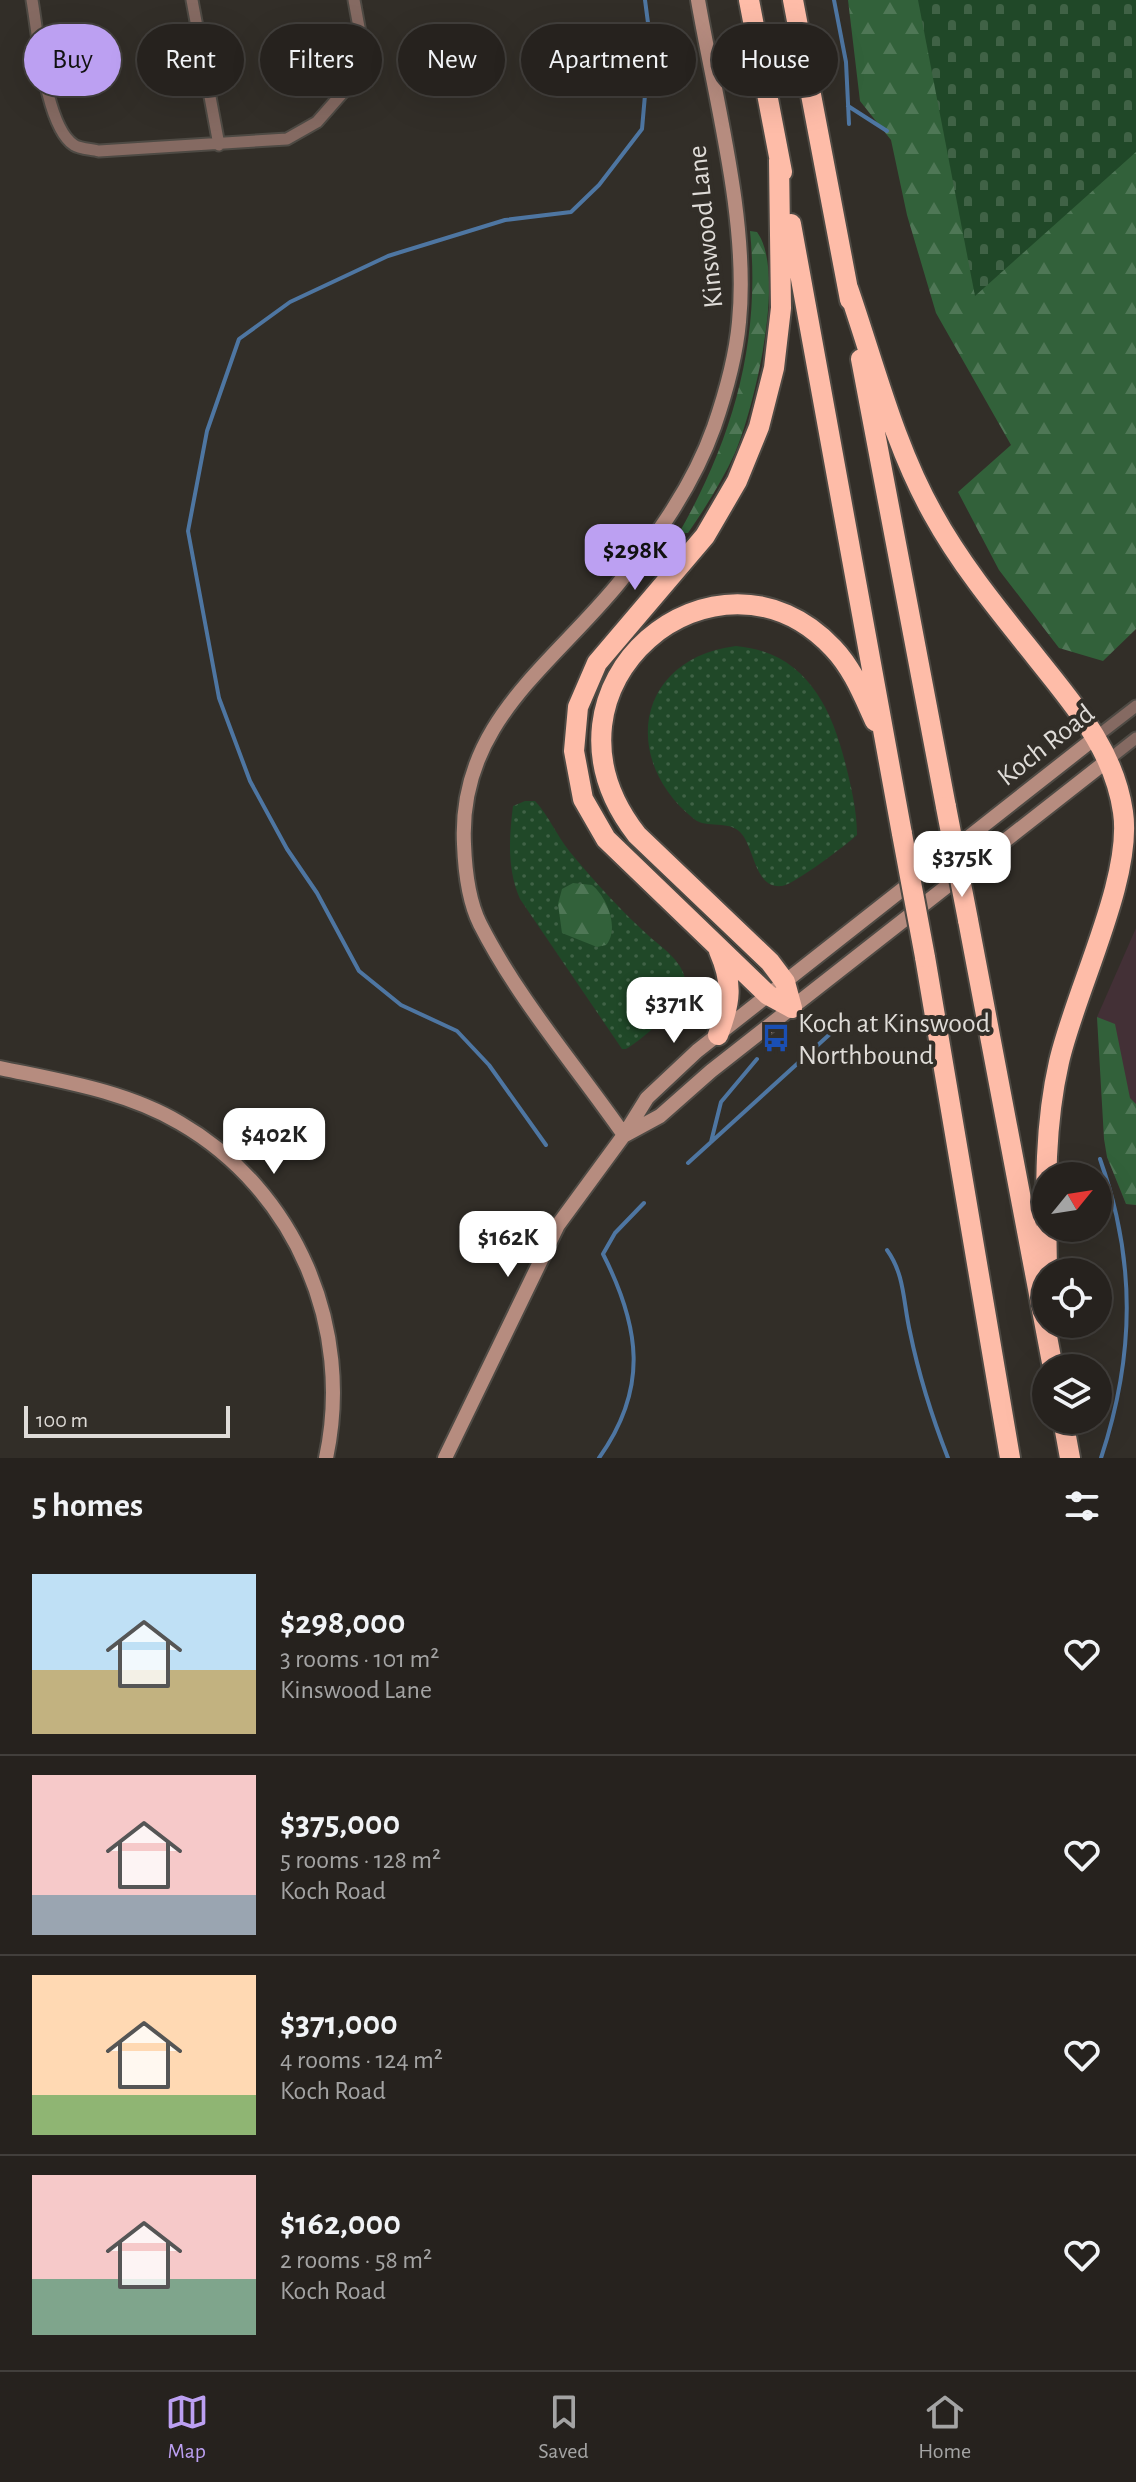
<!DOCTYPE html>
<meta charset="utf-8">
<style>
body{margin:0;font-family:"Alegreya Sans",sans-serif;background:#322f2b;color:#f1f3f6;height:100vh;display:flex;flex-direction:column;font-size:30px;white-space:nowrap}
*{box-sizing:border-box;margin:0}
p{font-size:26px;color:#a4a4a4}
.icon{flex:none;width:44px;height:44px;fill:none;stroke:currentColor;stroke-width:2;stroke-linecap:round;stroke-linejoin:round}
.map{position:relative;height:1458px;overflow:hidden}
.panel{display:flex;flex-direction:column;background:#26221e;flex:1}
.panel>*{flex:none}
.hud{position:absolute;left:24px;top:24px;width:1088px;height:72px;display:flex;gap:16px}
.needle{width:52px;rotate:60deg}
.controls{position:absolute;left:1032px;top:1162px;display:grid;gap:16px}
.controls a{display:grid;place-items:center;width:80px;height:80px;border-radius:50%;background:#26221e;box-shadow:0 8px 32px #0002,0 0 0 2px #423f3c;font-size:40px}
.scale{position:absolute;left:24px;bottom:20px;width:206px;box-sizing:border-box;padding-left:8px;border:4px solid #dfdcd8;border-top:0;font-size:22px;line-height:28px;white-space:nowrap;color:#dfdcd8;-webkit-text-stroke:6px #322e28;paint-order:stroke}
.price{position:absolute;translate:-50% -68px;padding:0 18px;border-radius:16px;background:#fff;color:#222;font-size:26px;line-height:52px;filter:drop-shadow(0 2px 4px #0008)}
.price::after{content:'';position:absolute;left:50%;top:48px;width:24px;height:18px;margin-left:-12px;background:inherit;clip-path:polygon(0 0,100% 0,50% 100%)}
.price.on{background:#bca0f2;color:#111}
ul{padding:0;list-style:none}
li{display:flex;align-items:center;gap:24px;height:200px;padding:0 32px}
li+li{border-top:2px solid #423f3c}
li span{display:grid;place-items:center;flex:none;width:224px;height:160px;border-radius:0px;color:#555}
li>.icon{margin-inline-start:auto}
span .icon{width:96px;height:96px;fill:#fffc;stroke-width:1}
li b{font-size:34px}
h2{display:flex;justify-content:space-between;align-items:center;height:96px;padding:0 32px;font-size:34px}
.pill{padding:0 28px;border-radius:36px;background:#26221e;box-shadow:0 8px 32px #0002,0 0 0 2px #423f3c;font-size:28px;line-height:72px}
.pill.on{background:#bca0f2;color:#111}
.menu{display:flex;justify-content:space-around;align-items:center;height:112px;border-top:2px solid #423f3c;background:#26221e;font-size:22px;color:#a4a4a4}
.menu a{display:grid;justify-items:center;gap:4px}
.menu .on{color:#bca0f2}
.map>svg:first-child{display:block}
</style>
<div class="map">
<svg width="1136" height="1458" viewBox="0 0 1136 1458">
<defs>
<pattern id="grass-dots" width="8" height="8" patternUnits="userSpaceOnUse" patternTransform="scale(2)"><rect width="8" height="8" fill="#204828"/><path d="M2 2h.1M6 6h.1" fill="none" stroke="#406246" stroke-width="1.8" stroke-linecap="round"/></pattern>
<pattern id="forest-firs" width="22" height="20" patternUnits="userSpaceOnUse" patternTransform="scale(2)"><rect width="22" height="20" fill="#32613a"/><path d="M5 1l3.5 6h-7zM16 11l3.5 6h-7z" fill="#4f7756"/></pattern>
<pattern id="cemetery-stones" width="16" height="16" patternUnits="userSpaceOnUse" patternTransform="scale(2)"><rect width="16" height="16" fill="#204828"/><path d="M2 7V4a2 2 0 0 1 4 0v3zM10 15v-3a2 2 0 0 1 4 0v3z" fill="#406246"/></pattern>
</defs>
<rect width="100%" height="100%" fill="#322e28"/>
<path fill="#433036" d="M1136,928V1205L1126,1204L1107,1157L1097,1017Z"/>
<path fill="url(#grass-dots)" d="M736,646C803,652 830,703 845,762C851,786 857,810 857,835C846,845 795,884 782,886C754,889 755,847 740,832C728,820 707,829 694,819C619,759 637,658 736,646Z
M525,801H535C549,816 557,836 570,852C595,882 621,911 650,937C665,950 684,962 686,984C688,1000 641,1041 626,1049H622L520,899C507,869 509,838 513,806Z"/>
<path fill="url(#forest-firs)" d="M848,0H1046L1136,107V629L1103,661L1059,648L999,570L958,492L1011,445L936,313L907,215L891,140L860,101Z
M750,231L757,232C787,273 754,408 735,453C722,481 706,507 688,533H679C733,438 761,342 750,231Z
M573,883L592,885C607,897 620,929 606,945L597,947L562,933L558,904L562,889Z
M1097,1017L1115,1024L1130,1098L1136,1104V1205L1126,1204L1107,1157L1104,1139Z"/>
<path fill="url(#cemetery-stones)" d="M918,0H1136V152L975,296Z"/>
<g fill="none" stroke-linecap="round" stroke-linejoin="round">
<path stroke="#4e76a2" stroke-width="4" d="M834,0L846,62L849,124
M848,106L887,131
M711,1142L721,1102L757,1059
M546,1145L489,1065L457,1031L401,1005L359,971L317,893L287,849L250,781L219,698L188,531L207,431L239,339L290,302L388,256L505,220L571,212L599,185L642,129L650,38L645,0
M1100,1159C1136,1260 1135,1355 1101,1458
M688,1163L830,1034
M887,1250C905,1275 903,1302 910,1332C919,1376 932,1417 948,1458
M599,1458C649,1388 640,1327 603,1254L615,1233L644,1203"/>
<defs>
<path id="street" d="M32,0C38,33 45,126 74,145C80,149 92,149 99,151L287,139L317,122L360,73L363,49L354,0
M192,0L219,145
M1096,737L1136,706
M1108,760L1136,738"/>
<path id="secondary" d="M0,1068C61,1081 126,1091 180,1123C296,1190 354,1328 326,1458
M624,1135C576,1066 518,999 480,924C468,900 465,871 464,844C458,724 550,667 618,584C657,536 693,486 714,427C725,395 736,356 739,322C749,222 715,99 698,0
M625,1135L660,1116L711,1071L1108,760
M445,1458L558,1225L624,1135L647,1098L697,1051L1096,737"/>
<path id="highway" d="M749,0L782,172
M793,0L850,300
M779,160L781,308L774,368L759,427L737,481L705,536L597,663L578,707L574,751L583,799L606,839L768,995L792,1008
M791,224L902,834
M848,288C874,363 894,445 933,514C961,565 999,611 1035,656C1073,704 1114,749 1123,812C1133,879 1075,991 1059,1062C1043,1132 1046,1201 1047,1272
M861,359L946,807
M968,920L1053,1368
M925,957L1010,1458
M792,1008L785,982L770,962L637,835C520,685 718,525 833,648C853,669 863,695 875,721
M718,1035C731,1002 733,983 719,951
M1063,1420L1070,1458"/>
</defs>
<use href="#street" stroke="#4e4a44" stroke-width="15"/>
<use href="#secondary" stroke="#4e4a44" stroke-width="18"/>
<use href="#highway" stroke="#4e4a44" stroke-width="24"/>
<use href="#street" stroke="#856a62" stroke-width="11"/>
<use href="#secondary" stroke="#b68c7f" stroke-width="14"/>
<use href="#highway" stroke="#febca8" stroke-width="20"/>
<defs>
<path id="highway-bridge" d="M946,807L968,920
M902,834L925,957"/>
</defs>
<use href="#highway-bridge" stroke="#4e4a44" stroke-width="24" stroke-linecap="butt"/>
<use href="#highway-bridge" stroke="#febca8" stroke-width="20"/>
</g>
<defs>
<symbol id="bus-bare" viewBox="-9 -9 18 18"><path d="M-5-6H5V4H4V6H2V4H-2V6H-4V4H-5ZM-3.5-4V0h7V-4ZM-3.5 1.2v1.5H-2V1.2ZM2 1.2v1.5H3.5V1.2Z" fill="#1a4fb4" stroke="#322e28" stroke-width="2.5" paint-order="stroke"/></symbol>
</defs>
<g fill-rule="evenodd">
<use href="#bus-bare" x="756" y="1018" width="40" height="40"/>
</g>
<g text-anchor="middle" stroke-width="8" stroke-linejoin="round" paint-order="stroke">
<g font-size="28" fill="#dfdcd8" stroke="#322e28">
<text transform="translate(704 227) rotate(-96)" y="10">Kinswood Lane</text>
<text transform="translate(1045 744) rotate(-38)" y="10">Koch Road</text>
</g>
<g font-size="28" fill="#dfdcd8" stroke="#322e28" text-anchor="start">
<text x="798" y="1032">Koch at Kinswood<tspan x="798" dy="32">Northbound</tspan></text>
</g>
</g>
</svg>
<div class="controls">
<a><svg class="needle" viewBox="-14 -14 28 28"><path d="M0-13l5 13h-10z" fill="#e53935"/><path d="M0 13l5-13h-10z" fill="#a4a4a4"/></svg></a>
<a><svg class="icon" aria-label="locate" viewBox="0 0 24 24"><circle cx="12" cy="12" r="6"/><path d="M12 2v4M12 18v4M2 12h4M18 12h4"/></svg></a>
<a><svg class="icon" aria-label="layers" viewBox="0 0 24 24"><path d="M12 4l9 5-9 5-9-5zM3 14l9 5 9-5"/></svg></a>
</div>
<div class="scale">100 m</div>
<b class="price on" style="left:635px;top:592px">$298K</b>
<b class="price" style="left:962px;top:899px">$375K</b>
<b class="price" style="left:674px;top:1045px">$371K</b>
<b class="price" style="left:274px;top:1176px">$402K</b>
<b class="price" style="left:508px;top:1279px">$162K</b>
<div class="hud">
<a class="pill on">Buy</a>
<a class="pill">Rent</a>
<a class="pill">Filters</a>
<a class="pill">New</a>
<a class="pill">Apartment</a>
<a class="pill">House</a>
</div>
</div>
<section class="panel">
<h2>5 homes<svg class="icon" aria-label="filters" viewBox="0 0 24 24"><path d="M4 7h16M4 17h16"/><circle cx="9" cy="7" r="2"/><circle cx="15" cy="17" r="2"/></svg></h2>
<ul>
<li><span style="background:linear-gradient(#bfe0f5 60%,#c2b280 0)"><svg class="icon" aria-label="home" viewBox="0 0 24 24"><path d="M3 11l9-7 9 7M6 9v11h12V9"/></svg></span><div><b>$298,000</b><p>3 rooms · 101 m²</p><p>Kinswood Lane</p></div><svg class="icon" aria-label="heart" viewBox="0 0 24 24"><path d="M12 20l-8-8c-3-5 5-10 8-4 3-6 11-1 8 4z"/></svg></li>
<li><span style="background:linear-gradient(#f6c9c9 75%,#9aa5b1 0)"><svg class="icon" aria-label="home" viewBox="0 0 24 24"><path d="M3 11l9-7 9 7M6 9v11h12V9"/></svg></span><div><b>$375,000</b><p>5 rooms · 128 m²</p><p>Koch Road</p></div><svg class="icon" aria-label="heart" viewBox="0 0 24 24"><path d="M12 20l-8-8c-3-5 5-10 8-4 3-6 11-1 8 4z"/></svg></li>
<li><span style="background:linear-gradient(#ffd9b3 75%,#8fb573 0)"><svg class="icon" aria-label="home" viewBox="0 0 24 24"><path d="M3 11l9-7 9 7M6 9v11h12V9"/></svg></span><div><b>$371,000</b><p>4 rooms · 124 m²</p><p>Koch Road</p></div><svg class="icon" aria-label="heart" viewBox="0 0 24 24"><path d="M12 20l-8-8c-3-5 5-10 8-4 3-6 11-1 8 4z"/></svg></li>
<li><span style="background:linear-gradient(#f6c9c9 65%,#7fa58c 0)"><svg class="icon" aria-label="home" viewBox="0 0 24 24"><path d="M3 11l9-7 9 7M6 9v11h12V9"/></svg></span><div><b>$162,000</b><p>2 rooms · 58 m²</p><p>Koch Road</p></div><svg class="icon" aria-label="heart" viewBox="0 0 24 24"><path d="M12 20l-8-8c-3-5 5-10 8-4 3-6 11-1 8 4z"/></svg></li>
</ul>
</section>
<nav class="menu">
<a class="on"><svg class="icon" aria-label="map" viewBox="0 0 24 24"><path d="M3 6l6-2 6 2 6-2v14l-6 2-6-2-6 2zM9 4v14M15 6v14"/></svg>Map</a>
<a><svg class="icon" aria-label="saved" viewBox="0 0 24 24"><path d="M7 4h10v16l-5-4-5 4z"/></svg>Saved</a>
<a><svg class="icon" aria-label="home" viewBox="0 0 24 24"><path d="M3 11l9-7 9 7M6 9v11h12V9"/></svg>Home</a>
</nav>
